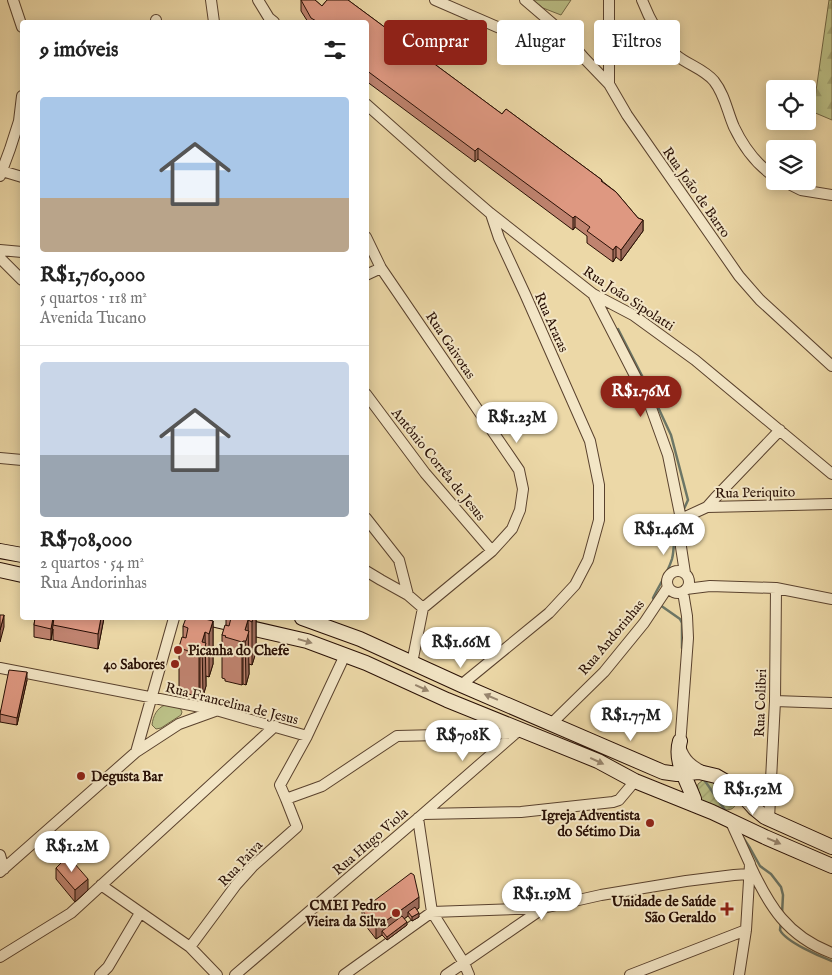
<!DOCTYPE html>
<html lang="pt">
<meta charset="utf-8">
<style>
body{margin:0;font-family:"IM FELL English",serif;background:#f2f2f2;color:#222;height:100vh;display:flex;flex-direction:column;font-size:19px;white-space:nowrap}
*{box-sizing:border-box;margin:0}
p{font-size:16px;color:#767676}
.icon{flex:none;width:28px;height:28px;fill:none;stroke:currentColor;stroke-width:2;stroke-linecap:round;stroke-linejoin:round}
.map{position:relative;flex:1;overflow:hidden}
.sheet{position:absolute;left:20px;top:20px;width:349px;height:600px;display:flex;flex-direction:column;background:#fff;border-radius:5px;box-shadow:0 2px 12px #0003}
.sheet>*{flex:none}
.hud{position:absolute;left:384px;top:20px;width:372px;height:45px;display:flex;gap:10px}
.controls{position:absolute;left:766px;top:80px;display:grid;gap:10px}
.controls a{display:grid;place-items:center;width:50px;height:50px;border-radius:5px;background:#fff;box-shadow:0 2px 12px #0003;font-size:25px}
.price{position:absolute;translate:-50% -42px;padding:0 11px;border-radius:18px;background:#fff;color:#222;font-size:16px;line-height:32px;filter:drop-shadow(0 1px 2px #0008)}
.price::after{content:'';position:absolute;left:50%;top:30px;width:15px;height:11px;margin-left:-8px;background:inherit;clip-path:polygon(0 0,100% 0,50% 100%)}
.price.selected{background:#8f2418;color:#fff}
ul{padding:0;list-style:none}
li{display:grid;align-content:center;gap:10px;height:265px;padding:0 20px}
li+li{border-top:1px solid #e0e0e0}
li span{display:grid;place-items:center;height:155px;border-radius:5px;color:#555}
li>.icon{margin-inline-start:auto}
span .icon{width:90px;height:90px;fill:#fffc;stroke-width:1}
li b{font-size:21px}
h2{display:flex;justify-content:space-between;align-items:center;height:60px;padding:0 20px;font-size:21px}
.tag{padding:0 18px;border-radius:5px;background:#fff;box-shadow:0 2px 12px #0003;font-size:18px;line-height:45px}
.tag.selected{background:#8f2418;color:#fff}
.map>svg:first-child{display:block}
</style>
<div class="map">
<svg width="832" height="975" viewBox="0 0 832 975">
<defs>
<pattern id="forest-firs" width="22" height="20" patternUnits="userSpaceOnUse" patternTransform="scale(1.25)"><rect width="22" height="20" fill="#babe85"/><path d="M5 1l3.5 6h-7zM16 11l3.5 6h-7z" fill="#a0a271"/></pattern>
<pattern id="garden-furrows" width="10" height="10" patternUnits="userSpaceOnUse" patternTransform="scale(1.25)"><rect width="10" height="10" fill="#babe85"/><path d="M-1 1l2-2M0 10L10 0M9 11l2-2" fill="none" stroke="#a0a271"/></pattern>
</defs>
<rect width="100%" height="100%" fill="#ecd8a7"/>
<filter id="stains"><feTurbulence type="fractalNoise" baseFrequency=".004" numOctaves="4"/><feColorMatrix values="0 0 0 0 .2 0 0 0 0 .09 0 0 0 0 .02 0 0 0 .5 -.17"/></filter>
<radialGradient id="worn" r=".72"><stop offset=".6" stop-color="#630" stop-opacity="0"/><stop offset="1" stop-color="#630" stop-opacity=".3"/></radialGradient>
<path fill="#babe85" stroke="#726745" d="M533,0H571L561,15L543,8Z
M165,705L180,708L182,712L181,715L161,728L156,729L152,725C153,716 157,708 165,705Z"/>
<path fill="url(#forest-firs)" stroke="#726745" d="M829,0H832V120L813,112Z"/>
<path fill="url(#garden-furrows)" stroke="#726745" d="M706,779L724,785L737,799C735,815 722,810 711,805C708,804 703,802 700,800C696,796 697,789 698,784L703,780Z"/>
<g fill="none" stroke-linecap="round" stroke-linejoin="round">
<path stroke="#6c7666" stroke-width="2.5" d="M618,329L657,405L671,435L688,500L683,511
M655,602L653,598L654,596C660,584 668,572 672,559C675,548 673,532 677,523
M660,605L680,619L682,623V648
M703,778L727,813
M742,836L750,848L760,866L771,874L781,887L783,895L782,914
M781,922L780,930C786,942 819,956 832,961"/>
<defs>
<path id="minor" d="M13,0L22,27
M211,0L214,22
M258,0L269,18L274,22
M435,0L541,46L584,58
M525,0L560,30L584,58L609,84
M609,0V84L627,115L739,276L760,300L832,366
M642,0C649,18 662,43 676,55C688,65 704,69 714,81C725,95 727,111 734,127C743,146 757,165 775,177
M156,22V20
M366,104L447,176L490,213L593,294L633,315L695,360L832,474
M2,171L22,177
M0,176L10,149L19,121L22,96
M783,181L801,190L832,195
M366,237L381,268L519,470L523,489L520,510L512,529L492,551L423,608L412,663
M0,250L22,252
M0,258L22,280
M366,275L381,268
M593,294L650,405L668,455L681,519V547L685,573
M366,394L425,473L492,551
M0,458L22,460
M707,507L715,498L780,430
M366,518L399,560L408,595
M681,519L707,507L832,504
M667 582a11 11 0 1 1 22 0a11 11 0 1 1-22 0Z
M366,571L381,580L408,595L423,608
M686,589L710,586L776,588L832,599
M683,592L687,616L688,638L680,746C684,760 692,766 704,772
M345,655L307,736L280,785L286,799L322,786L397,736L516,733
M0,668L216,710L307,736
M461,685L549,613L575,585L588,560L599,520V485L590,441L525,294L499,238L491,214
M775,701L832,703
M552,723L604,672L644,623L668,587
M136,752L174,618
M423,814L517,732
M418,818L432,912L464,963L469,975
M769,819L775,701L776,588
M730,820L750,864L746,930L739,975
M0,855L4,869
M750,865C769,906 787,936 832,953
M0,872L136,752L179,724L215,711
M101,885L190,947L217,975
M190,947L236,885L253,866L297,827L286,799
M0,957L71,913L275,726
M100,975L108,967L140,913
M235,975L423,814L521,812L613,802L619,800L635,781
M344,975L432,912L543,908L601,895L686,881L734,875L749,874
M446,975L542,909
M630,975L746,930"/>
<path id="secondary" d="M0,551L22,555
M0,570L22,575
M207,618L307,641L366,663L447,700L598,761L635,781L712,812L765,837L832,866
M302,618L360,639L461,685L663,772L677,774L699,772L716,776L735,787L754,808L765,817L832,847
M680,741C674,761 687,780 694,799"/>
</defs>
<use href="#minor" stroke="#5a422e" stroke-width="12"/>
<use href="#secondary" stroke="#291005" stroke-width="16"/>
<use href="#minor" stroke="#f3e6c6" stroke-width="10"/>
<use href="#secondary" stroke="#f3e6c6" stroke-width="14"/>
</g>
<path fill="#bf836f" stroke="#291005" d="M301,0H315L322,6L327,0H348L502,114L506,109L602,180V181L616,192L638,218L643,220V231L621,261L616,257L613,262L587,243V236L575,227L573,230L478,159L475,162L366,81V22H308L301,11Z
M35,618H104L98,649L53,640V629L51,640L34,637V625Z
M226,618H256V652L252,665L249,664V674L246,685L243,684L242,685L225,681V679L222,678V635L226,625Z
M213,621V664L209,677L206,676V686L203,696H200L199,697L182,692V690H179V647L183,637V626Z
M27,680L17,725L0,722V711Z
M56,868L88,890L75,902L56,879Z
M419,908L416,910L419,917L412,921L408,916L404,919L407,925L387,940L382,935L376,939L362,921V910Z"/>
<path fill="#9b6a5a" stroke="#291005" d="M478,148V159L475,162V151Z
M575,216V227L573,230V218Z
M643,220V231L621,261V250Z
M616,246V257L613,262V250Z
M4,615V627L0,642V630Z
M53,618H55L53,625L51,640V629Z
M101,618H104L98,649V634Z
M253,618H256V652L252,665V622Z
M248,620L249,674L246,685L245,630Z
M213,621V664L209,677V634Z
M205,632L206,686L203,696L202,642Z
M243,641V684L242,685V642Z
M200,653V696L199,697V654Z
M27,672V680L17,725V718Z
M88,879V890L75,902V890Z
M419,897V908L410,914L408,912V916L384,933L382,931V935L376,939V928Z
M419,913V917L412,921V917Z
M407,922V925L387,940V937Z"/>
<path fill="#de9881" stroke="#291005" d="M301,0H315L322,6L327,0H348L502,114L506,109L602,180L601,181L616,192L638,218L643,220L621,250L616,246L613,250L587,231L590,227L575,216L573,218L478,148L475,151L366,70L367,59L366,58V22H318L311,18Z
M0,615H4L0,630Z
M35,618H53L51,629L34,625Z
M54,618H101L98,634L53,625Z
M186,618H201L213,621L209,634L205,632L202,642L206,643L203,653H200L199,654L182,649L183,648L179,647L182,637L186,638L188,628L183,626Z
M231,618H253L252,622L248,620L245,630L249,631L246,641H243L242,642L225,637L226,636L222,635L225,625L229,626Z
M9,670L27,672L17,718L0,714Z
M68,856L88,879L75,890L56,868Z
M411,873L414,875L419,897L376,928L362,910Z
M415,907L419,913L412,917L408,912Z
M402,916L407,922L387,937L382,931Z"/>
<defs><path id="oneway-solid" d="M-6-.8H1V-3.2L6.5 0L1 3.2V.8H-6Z" transform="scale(1.25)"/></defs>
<g fill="#98866f">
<use href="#oneway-solid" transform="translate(305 641) rotate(16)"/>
<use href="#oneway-solid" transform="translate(422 688) rotate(25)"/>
<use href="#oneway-solid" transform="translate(491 697) rotate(-157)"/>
<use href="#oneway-solid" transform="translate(597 761) rotate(25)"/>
<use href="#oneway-solid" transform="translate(774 841) rotate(23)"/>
</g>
<g fill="#8f2418" stroke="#f3e6c6" stroke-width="2">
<circle cx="178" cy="650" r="5"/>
<circle cx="175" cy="664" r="5"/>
<circle cx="81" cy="776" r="5"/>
<circle cx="650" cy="823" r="5"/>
<path d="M724.5 901.5h5v5h5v5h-5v5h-5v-5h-5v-5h5z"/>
<circle cx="396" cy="913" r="5"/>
</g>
<g text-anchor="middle" stroke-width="4" stroke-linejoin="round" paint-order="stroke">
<g font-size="14" fill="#291005" stroke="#f3e6c6">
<text transform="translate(697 192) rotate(55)" y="5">Rua João de Barro</text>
<text transform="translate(629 298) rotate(33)" y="5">Rua João Sipolatti</text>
<text transform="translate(552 322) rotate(66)" y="5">Rua Araras</text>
<text transform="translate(451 345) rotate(56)" y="5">Rua Gaivotas</text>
<text transform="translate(439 464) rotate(51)" y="5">Antônio Corrêa de Jesus</text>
<text transform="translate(755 492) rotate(-1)" y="5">Rua Periquito</text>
<text transform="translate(611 637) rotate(-50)" y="5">Rua Andorinhas</text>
<text transform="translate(232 703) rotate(14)" y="5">Rua Francelina de Jesus</text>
<text transform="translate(760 703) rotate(-88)" y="5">Rua Colibri</text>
<text transform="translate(370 841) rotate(-41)" y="5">Rua Hugo Viola</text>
<text transform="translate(240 863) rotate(-47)" y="5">Rua Paiva</text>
</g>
<g font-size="14" font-weight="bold" fill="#291005" stroke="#f3e6c6" text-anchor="end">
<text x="188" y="655" text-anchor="start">Picanha do Chefe</text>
<text x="165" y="669">40 Sabores</text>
<text x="91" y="781" text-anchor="start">Degusta Bar</text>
<text x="640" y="820">Igreja Adventista<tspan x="640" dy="16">do Sétimo Dia</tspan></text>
<text x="716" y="906">Unidade de Saúde<tspan x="716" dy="16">São Geraldo</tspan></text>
<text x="386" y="910">CMEI Pedro<tspan x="386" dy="16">Vieira da Silva</tspan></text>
</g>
</g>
<rect width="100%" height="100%" filter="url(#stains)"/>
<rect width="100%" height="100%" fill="url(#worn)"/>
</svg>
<div class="controls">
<a><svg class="icon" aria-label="locate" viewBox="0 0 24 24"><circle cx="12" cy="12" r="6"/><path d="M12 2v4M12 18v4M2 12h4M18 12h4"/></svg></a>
<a><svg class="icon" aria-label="layers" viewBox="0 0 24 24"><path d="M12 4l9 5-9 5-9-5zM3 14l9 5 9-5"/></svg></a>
</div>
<b class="price selected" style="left:641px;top:418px">R$1.76M</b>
<b class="price" style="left:517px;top:444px">R$1.23M</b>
<b class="price" style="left:664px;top:556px">R$1.46M</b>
<b class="price" style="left:461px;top:669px">R$1.66M</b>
<b class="price" style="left:631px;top:742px">R$1.77M</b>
<b class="price" style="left:463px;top:762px">R$708K</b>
<b class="price" style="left:753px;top:816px">R$1.52M</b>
<b class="price" style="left:72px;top:873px">R$1.2M</b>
<b class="price" style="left:542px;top:921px">R$1.19M</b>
<div class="hud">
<a class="tag selected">Comprar</a>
<a class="tag">Alugar</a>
<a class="tag">Filtros</a>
</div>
<section class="sheet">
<h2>9 imóveis<svg class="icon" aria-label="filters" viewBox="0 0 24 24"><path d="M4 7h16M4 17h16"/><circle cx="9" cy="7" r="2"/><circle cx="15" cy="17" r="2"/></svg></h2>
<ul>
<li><span style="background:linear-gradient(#a9c7e8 65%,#b9a48a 0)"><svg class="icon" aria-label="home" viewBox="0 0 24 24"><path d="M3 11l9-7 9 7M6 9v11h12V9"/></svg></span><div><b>R$1,760,000</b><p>5 quartos · 118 m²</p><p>Avenida Tucano</p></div></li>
<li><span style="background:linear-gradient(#c9d6e8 60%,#9aa5b1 0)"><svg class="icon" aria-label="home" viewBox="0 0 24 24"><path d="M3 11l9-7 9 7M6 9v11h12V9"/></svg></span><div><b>R$708,000</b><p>2 quartos · 54 m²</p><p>Rua Andorinhas</p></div></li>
</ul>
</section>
</div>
